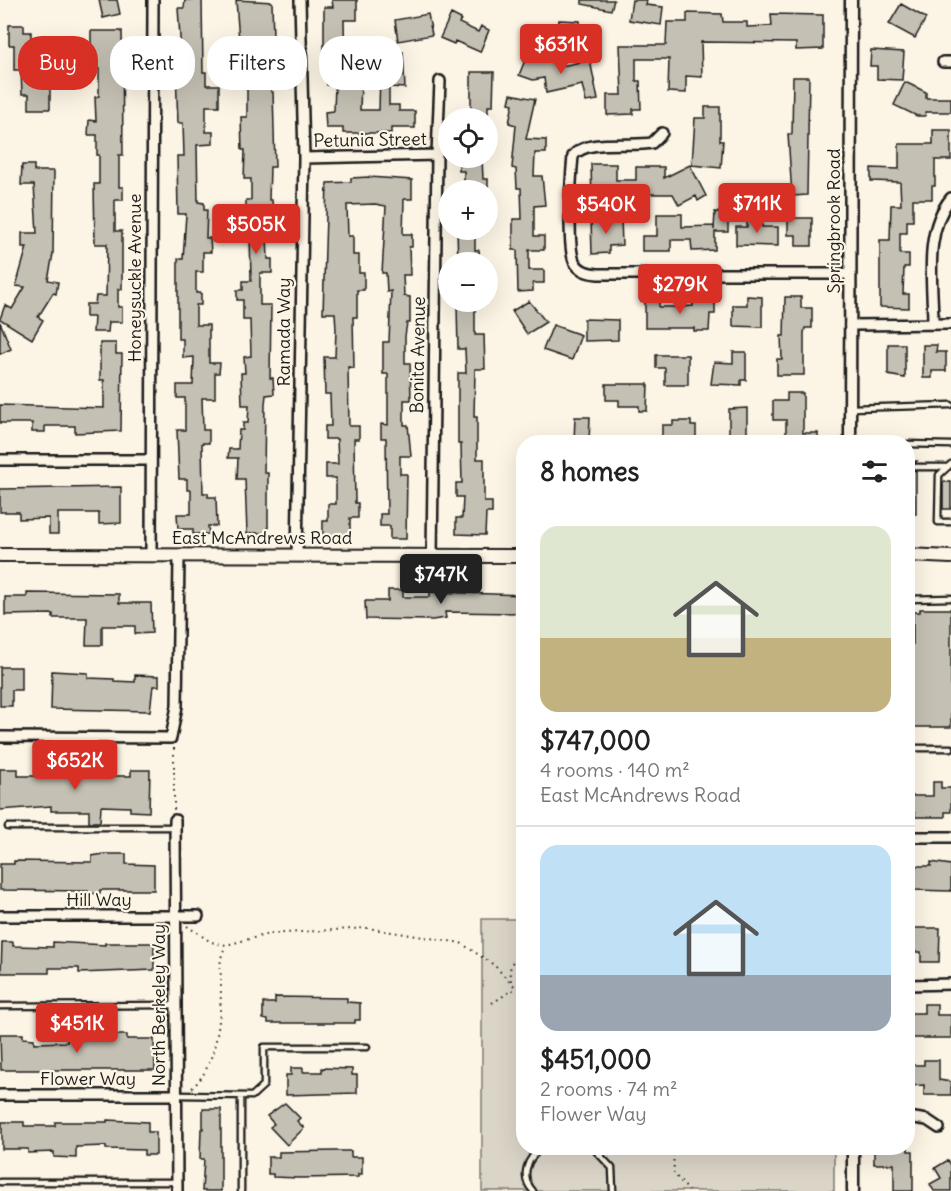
<!DOCTYPE html>
<meta charset="utf-8">
<style>
body{margin:0;font-family:Delius,sans-serif;background:#f6f6f6;color:#222;height:100vh;display:flex;flex-direction:column;font-size:22px;white-space:nowrap}
*{box-sizing:border-box;margin:0}
p{font-size:20px;color:#767676}
.icon{flex:none;width:33px;height:33px;fill:none;stroke:currentColor;stroke-width:2;stroke-linecap:round;stroke-linejoin:round}
.map{position:relative;flex:1;overflow:hidden}
.details{position:absolute;left:516px;top:435px;width:399px;height:720px;display:flex;flex-direction:column;background:#fff;border-radius:24px;box-shadow:0 6px 24px #0002}
.details>*{flex:none}
.banner{position:absolute;left:18px;top:36px;width:408px;height:54px;display:flex;gap:12px}
.controls{position:absolute;left:438px;top:108px;display:grid;gap:12px}
.controls a{display:grid;place-items:center;width:60px;height:60px;border-radius:50%;background:#fff;box-shadow:0 6px 24px #0002;font-size:30px}
.price{position:absolute;translate:-50% -51px;padding:0 14px;border-radius:6px;background:#d93025;color:#fff;font-size:20px;line-height:39px;filter:drop-shadow(0 2px 3px #0008)}
.price::after{content:'';position:absolute;left:50%;top:36px;width:18px;height:14px;margin-left:-9px;background:inherit;clip-path:polygon(0 0,100% 0,50% 100%)}
.price.active{background:#222;color:#fff}
ul{padding:0;list-style:none}
li{display:grid;align-content:center;gap:12px;height:318px;padding:0 24px}
li+li{border-top:2px solid #e0e0e0}
li span{display:grid;place-items:center;height:186px;border-radius:18px;color:#555}
li>.icon{margin-inline-start:auto}
span .icon{width:108px;height:108px;fill:#fffc;stroke-width:1}
li b{font-size:26px}
h2{display:flex;justify-content:space-between;align-items:center;height:72px;padding:0 24px;font-size:26px}
.chip{padding:0 21px;border-radius:24px;background:#fff;box-shadow:0 6px 24px #0002;font-size:21px;line-height:54px}
.chip.active{background:#d93025;color:#fff}
.map>svg:first-child{display:block}
</style>
<div class="map">
<svg width="951" height="1191" viewBox="0 0 951 1191">
<rect width="100%" height="100%" fill="#fcf5e5"/>
<filter id="ink" filterUnits="userSpaceOnUse"><feTurbulence type="fractalNoise" baseFrequency=".0167" numOctaves="2"/><feDisplacementMap in="SourceGraphic" scale="12" xChannelSelector="R" yChannelSelector="G"/><feConvolveMatrix kernelMatrix="1 2 1 2 8 2 1 2 1" color-interpolation-filters="sRGB"/></filter>
<g filter="url(#ink)">
<path fill="#dbd5c8" stroke="#7c7872" stroke-width="1.5" d="M482,919H523L524,1148H834V1191H482Z"/>
<path fill="#c4c0b3" stroke="#1c1c1c" stroke-width="1.5" d="M99,0H117L120,14L103,18Z
M185,0H202L203,72H206V85H219V106H206V132H213V144L197,145L198,202L204,203V210H207L206,238H210L211,252H203V272H196V293H201V305H196V325H209V363H220L219,373H215V398H202L203,430H209V443H202L203,493H208V497H216L217,526H208L209,534H193V529H178L177,514H191V490H187V479H179L177,430H185V398H177V385H193L194,357L183,358V339H178V259H183L186,214H178L177,156H184L183,123H178L176,72H178V52H181L178,8H184Z
M236,0L272,2L273,39H267V68H271V92H273L275,167H270L269,200H272L273,214H266L268,259H272V273H260V305H271L270,378H273L274,394L266,395L265,404L264,473H268V533H247L245,479H237L238,458H228L229,449H238L239,430H243V423H248L249,405H242L241,373H245L244,357L251,356L250,320H243V300H237V290H243V281H251L250,233H246V200H251V179H244L245,150H242L241,117H247V82H241V68H245L244,41H239Z
M332,0H357V20H344L345,72H354V82H361L360,110H379L380,72H385V52H403L405,88L389,87V105H399V111H415V128H391V133H343V128H326L325,112L334,111L335,85H327V71H332V52H324V7H333Z
M582,0H614L611,10L582,4Z
M632,0H647L646,5L663,7L661,25L629,20Z
M901,4L926,18L915,38L889,24Z
M687,13L722,14L723,22H747V27L772,26L771,14L823,15V49L796,50V43L701,42L702,77L686,76V93L668,92L669,59H636V81H640L641,109H633V114L607,115V95H622L620,45H666L667,22H687Z
M428,14L432,35L398,41L395,20Z
M451,14L461,19L459,23L478,32L481,26L489,30L480,52L455,41L454,44L440,38Z
M559,20L580,21V36L558,35Z
M9,25H24V32H31V39H37V78H50V109H29V94H22L21,70H14V45H9Z
M91,31H122L123,155H119V187H123V200H115V231H122V289H118V307H122V322H109L108,332H93L94,317H86V304H95L96,296H106L107,244H95L94,184H99V155H97V135H88L89,120L96,121L95,97L99,96V69H91Z
M871,50L904,52L902,80L877,79V66H870Z
M528,53L562,66L590,60L598,100L586,102L582,85L546,93L544,78L533,80L519,75Z
M471,72H494L493,106H488V118H471Z
M793,77H809L807,195L792,196L788,134H792Z
M905,82L926,92V98H951V112H926L925,116H917L894,105Z
M511,94L535,99L526,139L546,140V153H535L534,176H542L545,205L534,206V236H544V250H529V270H544V283H533V291L518,292L517,250H513V219H522L521,188H517L516,169L512,168L516,125L509,123L513,104L509,103Z
M705,107H720V141H723L721,168L692,165L695,118H705Z
M933,130H951V160H935V186H932V199H913V221H907V233H900V254H909V267H904L903,294H909V308L880,307V240H890L891,205H901L900,182L871,181V168L899,169V144H933Z
M459,158H482L483,179H488V190H464V171H459Z
M591,164H616V180H636V167H664V178L690,165L706,196L698,201L696,196L679,205L673,194H616V202H592Z
M22,165H34V171H54L53,254L48,280L58,282L56,294L53,293L38,317L43,320L32,339L0,319L5,305L12,309L25,287L16,286L27,247H22V233H37L34,185H21Z
M369,177L412,180V199H404L403,234H412V247H409L410,275H403L404,296L410,297V323H407L405,336V363H410L411,400H404V425H408L411,456H400V474H407L406,539H390V526H380V514H387L386,438H381V424L388,425V374H383V342H389L391,291L387,292L386,273H382L386,206L375,204L347,205L348,236H353V255H359V273H364V290H357V317H353L354,368L348,367L349,426H359V439H354L355,503H358V518H350V536H323V521H328V504H336V478H326V464H338L337,439H325V426H331L330,394H325L324,357H335L336,330L335,313H323L327,183L351,182V178Z
M715,212L728,213V232H715V250L692,251L691,240H671V251H642V236H657V214H682V227L714,226V230Z
M621,218L622,245L609,246V253L592,254L591,219Z
M747,218H762V227H778V246L736,245V227H747Z
M788,218H812V246H796V235H788Z
M457,230H475V250H479L480,262H458Z
M747,296L762,297V327L733,326V305H747Z
M645,297H659V307H680L693,306V298H715V314H710L709,331H694V328H645Z
M785,297H801V308H812V328H805L804,333V375H777V359H782L781,336H784Z
M529,301L546,322L527,334L512,311Z
M460,302H475V335H484L485,369H475L474,417H477V459H484V502H492V513H486L485,535L456,534V518H462L463,497H456V483H462L461,444H458V373H466L465,349H458L457,305H460Z
M584,319L618,320V340L584,341Z
M0,322L11,349L0,354Z
M553,325L581,335L572,360L543,350Z
M100,343H116V354H122L121,431L75,433V426H45V432H32V423H0V405L104,408V380H100Z
M888,344H905V378L888,375Z
M923,345H937L936,352H946V371H932V378H923Z
M733,352H746V380H741V385L711,384L714,362L733,363Z
M656,355H688V385H665V368H656Z
M606,384H648L647,411H639V406H619V400H606Z
M787,393H803V433H818V442H786V420H773V401H787Z
M747,408V442H729V409Z
M575,417H590L589,442H574Z
M673,421H691V426H696V442H662V425H673Z
M908,461H917L912,466L916,471V514H908Z
M943,482H951V509H943Z
M121,487V523L99,524V513H58V534H49V518L19,519V512H0V489Z
M388,590H403V597H430V592L524,595V613L445,612L446,618L432,620L366,619L365,601H388Z
M27,593L119,594V603H151L152,633L135,634V626H102V645H86L87,618H53V614L5,615V597H27Z
M920,609H951V727H913V723H908V644H913V612H920Z
M0,667H21V690H12V706H0Z
M52,671L88,673V678L114,679V681L135,682V675L159,676V686H153L150,711L51,709Z
M0,769H18V776H52V770L101,771V776H131V770H150L149,812L130,811V807L101,806L100,822H89V811H51V806L0,810Z
M933,782H941V788H951V812H945V817H915V813H908V796H933Z
M104,854H126V864L154,865V890H100V893L88,894V891L0,890V864H14V861L92,862V856Z
M931,862L951,865V891L911,890V883H908V866H931Z
M912,928H940L939,962H921V952H912Z
M2,942H13V946L53,947V942L105,945V943H154V970L79,973V968H49V973H1Z
M275,997L347,998V1002L360,1003V1020H355V1023H268V1020L263,1019V1003H275Z
M924,1004H937V1015H951V1038H909L908,1013H924Z
M0,1034H23V1038L34,1039V1043L67,1042V1039L105,1040V1035H127V1039H154L155,1070H1Z
M924,1060H939V1080L951,1082V1095H924V1085L909,1086V1065H924Z
M291,1068H303V1072H322V1068L352,1069V1075H357V1093L286,1095V1075H291Z
M285,1103L300,1118L297,1121L304,1128L287,1145L270,1127L274,1124L267,1116Z
M203,1109H221V1191H202L204,1159H200L201,1129H203Z
M107,1120L148,1122V1132H156V1155H144V1150L106,1149V1146L76,1147V1158L54,1157V1152L28,1153V1149H2V1122H24V1126H55V1122H107Z
M874,1148H908V1151H913V1191H894V1164H874Z
M335,1151H351V1157H362V1174H358V1177L299,1178L273,1177V1174H268V1157H279V1152Z
M948,1160L951,1165V1191H934L930,1184L941,1178L935,1168Z"/>
<g fill="none" stroke-linecap="round" stroke-linejoin="round">
<defs>
<path id="service" d="M852,408L951,405
M908,444L951,445
M951,464L939,475L938,522H951
M916,467H948
M908,599L951,598
M908,748H951
M8,827H175
M0,1006L176,1005
M176,1095L252,1096L264,1085V1047H367
M241,1096V1191
M593,1148L612,1168L613,1191
M0,1182H177
M533,1191C519,1176 528,1157 542,1148"/>
<path id="minor" d="M943,62H951
M662,133L652,143C630,147 586,138 573,156C571,176 567,244 574,261C579,271 588,273 598,274H850
M304,158L437,155
M933,324C933,282 923,232 951,198
M850,325L951,324
M0,460H150
M151,556L153,0
M297,556L304,158L300,0
M432,556L437,155L440,81
M0,737L171,738L177,706L179,556
M175,820L177,1191
M908,837H951
M0,916H198
M908,985L951,984
M0,1095H176
M908,1117L927,1120L939,1128"/>
<path id="tertiary" d="M850,442L851,0
M853,1148V1191"/>
<path id="secondary" d="M0,555L524,556
M908,555L951,557"/>
</defs>
<use href="#service" stroke="#1c1c1c" stroke-width="9"/>
<use href="#minor" stroke="#1c1c1c" stroke-width="14"/>
<use href="#tertiary" stroke="#1c1c1c" stroke-width="15"/>
<use href="#secondary" stroke="#1c1c1c" stroke-width="16"/>
<path stroke="#1c1c1c" stroke-width="2" stroke-dasharray="1.5 4.5" stroke-linecap="butt" d="M174,748V811
M187,926L211,942L226,945L269,934L367,928L461,943L494,965L510,982
M524,948C513,958 505,971 513,985L524,989
M492,1003L516,988
M192,1088C218,1065 221,1015 221,982C221,968 218,959 226,946
M673,1148L674,1174L689,1191"/>
<use href="#service" stroke="#fcf5e5" stroke-width="4.5"/>
<use href="#minor" stroke="#fcf5e5" stroke-width="9"/>
<use href="#tertiary" stroke="#fcf5e5" stroke-width="10"/>
<use href="#secondary" stroke="#fcf5e5" stroke-width="12"/>
</g>
</g>
<g text-anchor="middle" stroke-width="4.5" stroke-linejoin="round" paint-order="stroke">
<g font-size="18" fill="#1c1c1c" stroke="#fcf5e5">
<text transform="translate(370 140) rotate(-1)" y="6">Petunia Street</text>
<text transform="translate(834 221) rotate(-90)" y="6">Springbrook Road</text>
<text transform="translate(135 278) rotate(-90)" y="6">Honeysuckle Avenue</text>
<text transform="translate(284 332) rotate(-90)" y="6">Ramada Way</text>
<text transform="translate(418 355) rotate(-89)" y="6">Bonita Avenue</text>
<text x="262" y="544">East McAndrews Road</text>
<text x="99" y="906">Hill Way</text>
<text transform="translate(159 1005) rotate(-90)" y="6">North Berkeley Way</text>
<text x="88" y="1085">Flower Way</text>
</g>
</g>
</svg>
<div class="controls">
<a><svg class="icon" aria-label="locate" viewBox="0 0 24 24"><circle cx="12" cy="12" r="6"/><path d="M12 2v4M12 18v4M2 12h4M18 12h4"/></svg></a>
<a>+</a>
<a>−</a>
</div>
<b class="price" style="left:561px;top:75px">$631K</b>
<b class="price" style="left:757px;top:234px">$711K</b>
<b class="price" style="left:606px;top:235px">$540K</b>
<b class="price" style="left:256px;top:255px">$505K</b>
<b class="price" style="left:680px;top:315px">$279K</b>
<b class="price active" style="left:441px;top:605px">$747K</b>
<b class="price" style="left:75px;top:791px">$652K</b>
<b class="price" style="left:77px;top:1054px">$451K</b>
<div class="banner">
<a class="chip active">Buy</a>
<a class="chip">Rent</a>
<a class="chip">Filters</a>
<a class="chip">New</a>
</div>
<section class="details">
<h2>8 homes<svg class="icon" aria-label="filters" viewBox="0 0 24 24"><path d="M4 7h16M4 17h16"/><circle cx="9" cy="7" r="2"/><circle cx="15" cy="17" r="2"/></svg></h2>
<ul>
<li><span style="background:linear-gradient(#dfe7d0 60%,#c2b280 0)"><svg class="icon" aria-label="home" viewBox="0 0 24 24"><path d="M3 11l9-7 9 7M6 9v11h12V9"/></svg></span><div><b>$747,000</b><p>4 rooms · 140 m²</p><p>East McAndrews Road</p></div></li>
<li><span style="background:linear-gradient(#bfe0f5 70%,#9aa5b1 0)"><svg class="icon" aria-label="home" viewBox="0 0 24 24"><path d="M3 11l9-7 9 7M6 9v11h12V9"/></svg></span><div><b>$451,000</b><p>2 rooms · 74 m²</p><p>Flower Way</p></div></li>
</ul>
</section>
</div>
